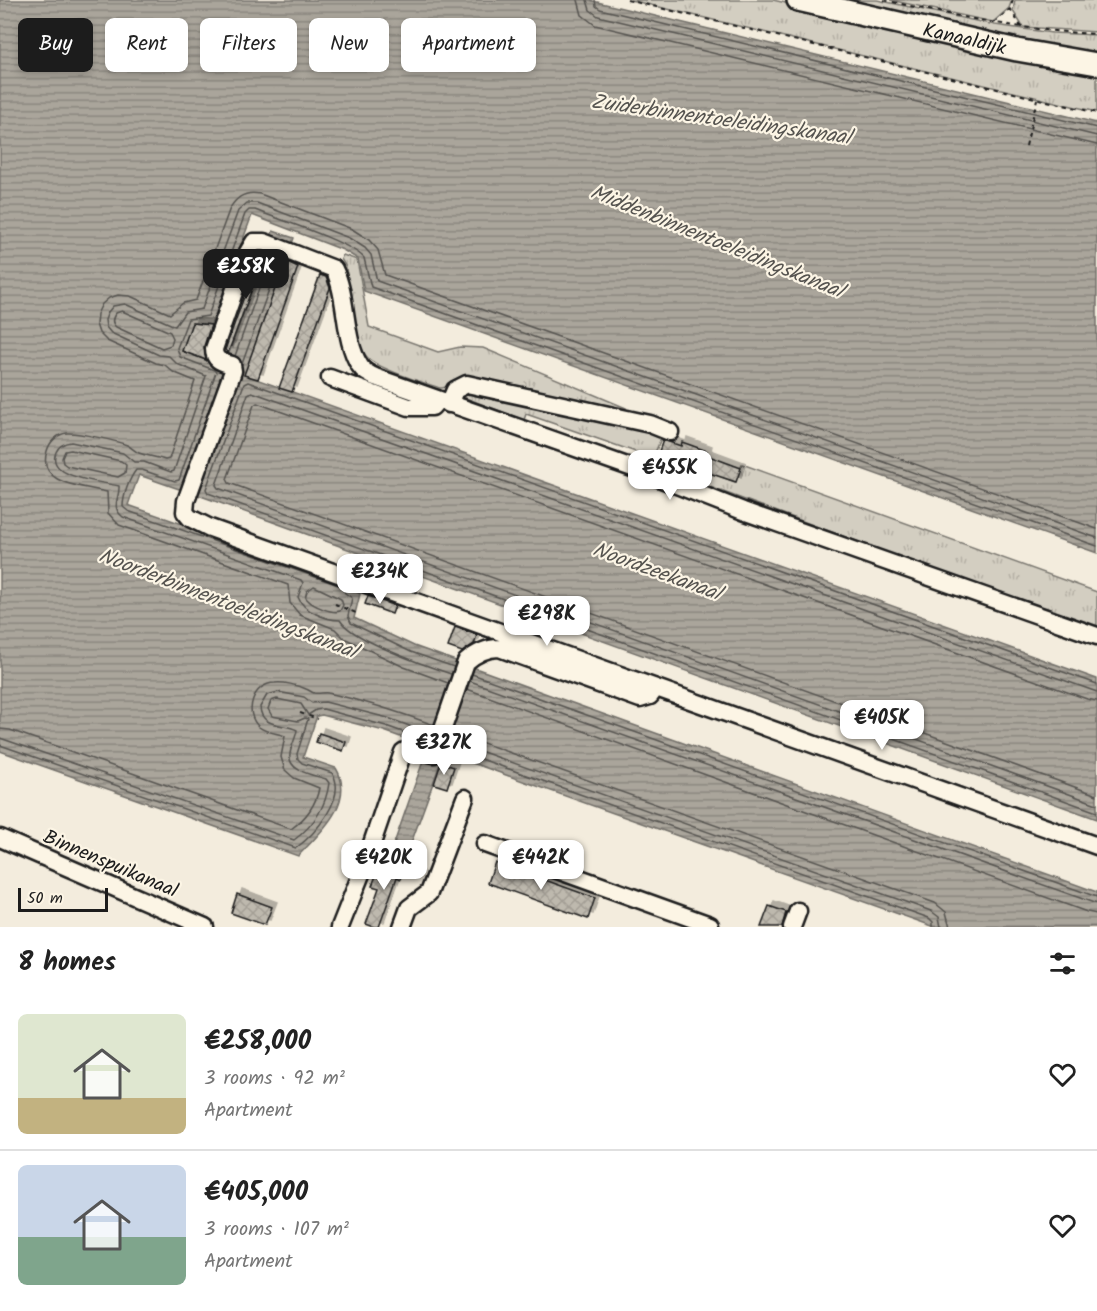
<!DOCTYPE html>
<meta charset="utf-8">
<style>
body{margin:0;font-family:Kalam,sans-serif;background:#f6f6f6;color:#222;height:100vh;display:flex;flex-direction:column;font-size:22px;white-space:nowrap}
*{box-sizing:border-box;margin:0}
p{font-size:20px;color:#767676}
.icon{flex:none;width:33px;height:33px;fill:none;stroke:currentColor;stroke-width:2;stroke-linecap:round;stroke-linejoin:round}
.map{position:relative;height:927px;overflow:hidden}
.details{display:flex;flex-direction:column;background:#fff;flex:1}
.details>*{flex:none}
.top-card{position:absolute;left:18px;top:18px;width:600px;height:54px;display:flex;gap:12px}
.scale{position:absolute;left:18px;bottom:15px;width:90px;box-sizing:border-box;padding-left:6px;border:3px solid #1c1c1c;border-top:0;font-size:16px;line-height:21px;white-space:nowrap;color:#1c1c1c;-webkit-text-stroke:4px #fcf5e5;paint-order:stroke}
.price{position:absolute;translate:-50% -51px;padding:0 14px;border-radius:12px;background:#fff;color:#222;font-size:20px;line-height:39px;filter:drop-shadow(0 2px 3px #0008)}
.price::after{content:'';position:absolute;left:50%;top:36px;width:18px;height:14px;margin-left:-9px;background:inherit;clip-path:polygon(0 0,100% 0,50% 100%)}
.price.selected{background:#1c1c1c;color:#fff}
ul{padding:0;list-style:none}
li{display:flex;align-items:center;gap:18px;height:150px;padding:0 18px}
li+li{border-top:2px solid #e0e0e0}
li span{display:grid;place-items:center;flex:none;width:168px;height:120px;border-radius:9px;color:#555}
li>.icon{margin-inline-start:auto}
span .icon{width:72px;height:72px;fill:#fffc;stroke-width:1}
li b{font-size:26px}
h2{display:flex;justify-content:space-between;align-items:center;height:72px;padding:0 18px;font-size:26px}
.pill{padding:0 21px;border-radius:9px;background:#fff;box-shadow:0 3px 9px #0003;font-size:21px;line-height:54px}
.pill.selected{background:#1c1c1c;color:#fff}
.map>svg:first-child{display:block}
</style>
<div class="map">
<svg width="1097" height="927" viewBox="0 0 1097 927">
<defs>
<pattern id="grass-tufts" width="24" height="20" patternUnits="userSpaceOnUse" patternTransform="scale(1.5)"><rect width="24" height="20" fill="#d3cec1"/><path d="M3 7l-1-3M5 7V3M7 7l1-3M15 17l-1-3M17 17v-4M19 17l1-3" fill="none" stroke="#b5b0a5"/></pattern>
<pattern id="water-rules" width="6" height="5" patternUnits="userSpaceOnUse" patternTransform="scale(1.5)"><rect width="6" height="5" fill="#aaa59b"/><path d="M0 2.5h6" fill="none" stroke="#8a867e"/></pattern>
<pattern id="building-cross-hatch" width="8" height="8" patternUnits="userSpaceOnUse" patternTransform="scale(1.5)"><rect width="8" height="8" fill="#beb9ae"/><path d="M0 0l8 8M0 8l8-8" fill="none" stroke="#a39e95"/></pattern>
<filter id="shadow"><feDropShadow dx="5" dy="-5" stdDeviation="0" flood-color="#0004"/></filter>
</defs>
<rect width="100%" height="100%" fill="#f3ecdd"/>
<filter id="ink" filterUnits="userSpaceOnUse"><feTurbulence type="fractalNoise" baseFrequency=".0167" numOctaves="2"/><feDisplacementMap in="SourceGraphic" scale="12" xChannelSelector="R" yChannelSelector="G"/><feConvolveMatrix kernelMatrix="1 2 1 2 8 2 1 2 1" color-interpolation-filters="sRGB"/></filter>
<g filter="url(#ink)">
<path fill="url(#grass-tufts)" stroke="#78756e" stroke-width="1.5" d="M630,0H773L1027,59L1097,71V112Z
M828,0H877L995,25L1052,33L1097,35V54L1075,52Z
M890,0H1012L1009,8L993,22Z
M1015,0H1097V32L1023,27L1013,11Z
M343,255L357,260L369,327L438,352L460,347L483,348L626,408L625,411L469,376C457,378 451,388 440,388C422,382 378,369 367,357C354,343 349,287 346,267L341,259Z
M464,388L663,433L653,458L526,414L524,420L463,397L460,393Z
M742,464L1097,592V630L691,480L692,475L698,477L701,469L735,482Z"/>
<path fill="url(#water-rules)" stroke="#716e68" stroke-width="1.5" d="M0,0H589L1097,123V553L364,291L358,259L343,250L252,215L211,325L192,323L182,351L224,367L273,231L294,238L245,375L1097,679V819L198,495L241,374L225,367L182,490L139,475L128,505L351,583L349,589L360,594L354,618L414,646L1097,892V927H935L444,753L406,857L391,852L428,747L384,731L322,715L317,716L303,757L336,768C356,802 320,833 298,856L0,751Z"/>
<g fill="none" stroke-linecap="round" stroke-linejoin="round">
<path stroke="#55534f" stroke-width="1.5" d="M578,0L582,15L595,25L1097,145
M587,0L590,10L598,16L1097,136
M595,0L596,6L600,9L1097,128
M122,311L170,332L173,338L171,345L162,348L116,327C111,323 112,318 116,313Z
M235,356L271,255
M242,364L280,259
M71,450L121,461L126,465L125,473L118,477L67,466L63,463L62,458L65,451Z
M314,586L341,599L343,605L340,611C333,614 313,606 308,600C304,597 306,595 307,591Z
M454,667L411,652L351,623L348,616L352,598L345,593L341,586L128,511L123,507C123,496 129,479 136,470H142L175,481L179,480L216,372L214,370L180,357L177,348L188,319L208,316L245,214L249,210H255C277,219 351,242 364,258L371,287L1097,546
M451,674C427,666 352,640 340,620C326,620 303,611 298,597L303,583L301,580L123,517C110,507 120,498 119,486C102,482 45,478 56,452C59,445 64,443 71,442L123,453L134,462H144L171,472L174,471L206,376L177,364L169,356L159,355L111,333L106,327L105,320L108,312L113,306L125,304L175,326L185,312L202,309L238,211L247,203H257L349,238L365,248L371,255L377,281L1097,538
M472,674L1097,897
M470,681L1097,904
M448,683L404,667L344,638L335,629L300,615L290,603L288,585L119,525L108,513L107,492C85,486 36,486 47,451C50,441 58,434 67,433C78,432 116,441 127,445C131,447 134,451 139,453C147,456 157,457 165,460L169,459L195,381L173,372L165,365L156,363L107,341L99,333L96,324L97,314L102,304L109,298L118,295L130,296L170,314L183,303L196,300L230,208C237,196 247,191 260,194L352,229L369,240L378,250L385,275L1097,529
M1097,684L248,382L244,384L206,489L208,493L1097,812
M467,689L1087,912L1097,914
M1097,692L252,392L248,394L216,485L218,488L1097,804
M1097,701L1087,699L257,403L254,405L227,479L229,483L1097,795
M0,729L10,730L291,829C305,819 316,805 319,788L294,778L285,770L281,757L285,736C277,733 267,733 259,727C243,713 253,683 275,683C284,682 297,685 306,689C309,690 311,692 314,693C319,694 324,692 328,693C364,701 399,712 434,725
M452,732L935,903L946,912L950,927
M0,738L294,840C313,826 326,807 329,783L326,779C314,775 287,772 290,754C291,746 296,738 297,730C283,723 261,728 260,707L267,695L278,692L304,697L312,703L325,702L388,718L431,734
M449,740L931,911L939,917L941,927
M0,745L296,848C314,835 348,797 332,773L302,763L298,759L297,754L308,719L305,718L298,721L272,716L268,709L271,701L277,699L301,704L308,715L316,710L323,709L386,726L428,741
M447,747L929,918L933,922V927"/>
</g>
<path fill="url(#building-cross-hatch)" stroke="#1c1c1c" stroke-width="1.5" filter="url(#shadow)" d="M260,252L265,254L228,353L225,350Z
M285,261L298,267L258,379L244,375Z
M320,275L326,277L330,288L292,392L279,388Z
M192,323L211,325L204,346L206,360L182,351Z
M663,440L681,446L682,442L707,451L706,455L741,468L736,482L700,470L696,481L671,472L675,461L658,454Z
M368,596L395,606L392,614L365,604Z
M455,627L477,635L474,644L462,652L448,647Z
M319,733L346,742L343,751L316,742Z
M441,763L454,767L447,788L434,784Z
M382,860L405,869L401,879L397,877L379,927H374L366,924L379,888L372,886Z
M495,862L595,898L588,919L488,883Z
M237,894L272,907L265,925L231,913Z
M769,906L786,912L782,927H761Z"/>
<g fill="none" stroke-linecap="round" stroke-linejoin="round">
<defs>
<path id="minor" d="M330,378L409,407H432L438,400
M449,404L455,390L467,384L650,424L670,432
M1097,636L743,511L641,471L375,377C369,374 363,371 360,366C343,340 348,297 334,269L264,242H254L248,252L214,349C214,361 222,362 232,365L233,371L186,501L185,512L190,518L210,528L1097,846
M0,838L205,927
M485,844L710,925L709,927
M340,927L365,864L403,752L411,748L434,754L466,662C475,654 486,648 499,648L640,699L650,696L656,688
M402,927L409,908L429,893L465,798
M792,927L798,911"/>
<g id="major">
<path id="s1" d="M798,0L1017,50L1097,64"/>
</g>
</defs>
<use href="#minor" stroke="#1c1c1c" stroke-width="21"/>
<use href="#major" stroke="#1c1c1c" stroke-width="26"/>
<path stroke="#1c1c1c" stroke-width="2" stroke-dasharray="4.5 4.5" stroke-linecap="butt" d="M627,0L1097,113
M884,0C955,16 1024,31 1097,34
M1013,0L1010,9L1022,28
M994,23L1010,9
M1026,146L1037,99
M335,604L356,613
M300,713L318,719"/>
<use href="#minor" stroke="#fcf5e5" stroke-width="16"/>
<use href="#major" stroke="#fcf5e5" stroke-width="21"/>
</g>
</g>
<g text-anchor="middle" stroke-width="4.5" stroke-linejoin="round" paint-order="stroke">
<g font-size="20" fill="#1c1c1c" stroke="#fcf5e5">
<text dy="7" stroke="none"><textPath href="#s1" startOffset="171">Kanaaldijk</textPath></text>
<text transform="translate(111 863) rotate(23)" y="7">Binnenspuikanaal</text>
</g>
<g font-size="21" font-style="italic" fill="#55534f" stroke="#fcf5e5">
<text transform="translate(721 119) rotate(8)" y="7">Zuiderbinnentoeleidingskanaal</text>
<text transform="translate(717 241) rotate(22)" y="7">Middenbinnentoeleidingskanaal</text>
<text transform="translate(657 571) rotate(20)" y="7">Noordzeekanaal</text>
<text transform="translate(228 603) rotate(21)" y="7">Noorderbinnentoeleidingskanaal</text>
</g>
</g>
</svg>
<div class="scale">50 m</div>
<b class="price selected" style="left:246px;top:300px">€258K</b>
<b class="price" style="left:670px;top:501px">€455K</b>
<b class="price" style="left:380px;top:605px">€234K</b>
<b class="price" style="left:547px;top:647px">€298K</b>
<b class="price" style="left:882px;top:751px">€405K</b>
<b class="price" style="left:444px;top:776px">€327K</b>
<b class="price" style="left:384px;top:891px">€420K</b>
<b class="price" style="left:541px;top:891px">€442K</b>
<div class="top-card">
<a class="pill selected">Buy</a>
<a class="pill">Rent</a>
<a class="pill">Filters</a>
<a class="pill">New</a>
<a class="pill">Apartment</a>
</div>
</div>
<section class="details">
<h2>8 homes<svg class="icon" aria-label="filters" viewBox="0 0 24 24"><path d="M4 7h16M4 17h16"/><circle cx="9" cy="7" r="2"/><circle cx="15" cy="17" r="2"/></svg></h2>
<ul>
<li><span style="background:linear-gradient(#dfe7d0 70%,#c2b280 0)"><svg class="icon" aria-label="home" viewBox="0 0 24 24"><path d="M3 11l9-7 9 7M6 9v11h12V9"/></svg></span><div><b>€258,000</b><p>3 rooms · 92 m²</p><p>Apartment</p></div><svg class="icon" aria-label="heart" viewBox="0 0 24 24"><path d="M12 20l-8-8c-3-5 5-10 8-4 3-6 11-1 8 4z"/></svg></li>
<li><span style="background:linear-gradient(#c9d6e8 60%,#7fa58c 0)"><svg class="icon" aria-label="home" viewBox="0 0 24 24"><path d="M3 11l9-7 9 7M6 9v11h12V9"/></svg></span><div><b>€405,000</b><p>3 rooms · 107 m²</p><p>Apartment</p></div><svg class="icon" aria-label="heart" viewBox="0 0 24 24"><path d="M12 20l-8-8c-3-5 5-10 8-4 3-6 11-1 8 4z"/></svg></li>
</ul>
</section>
